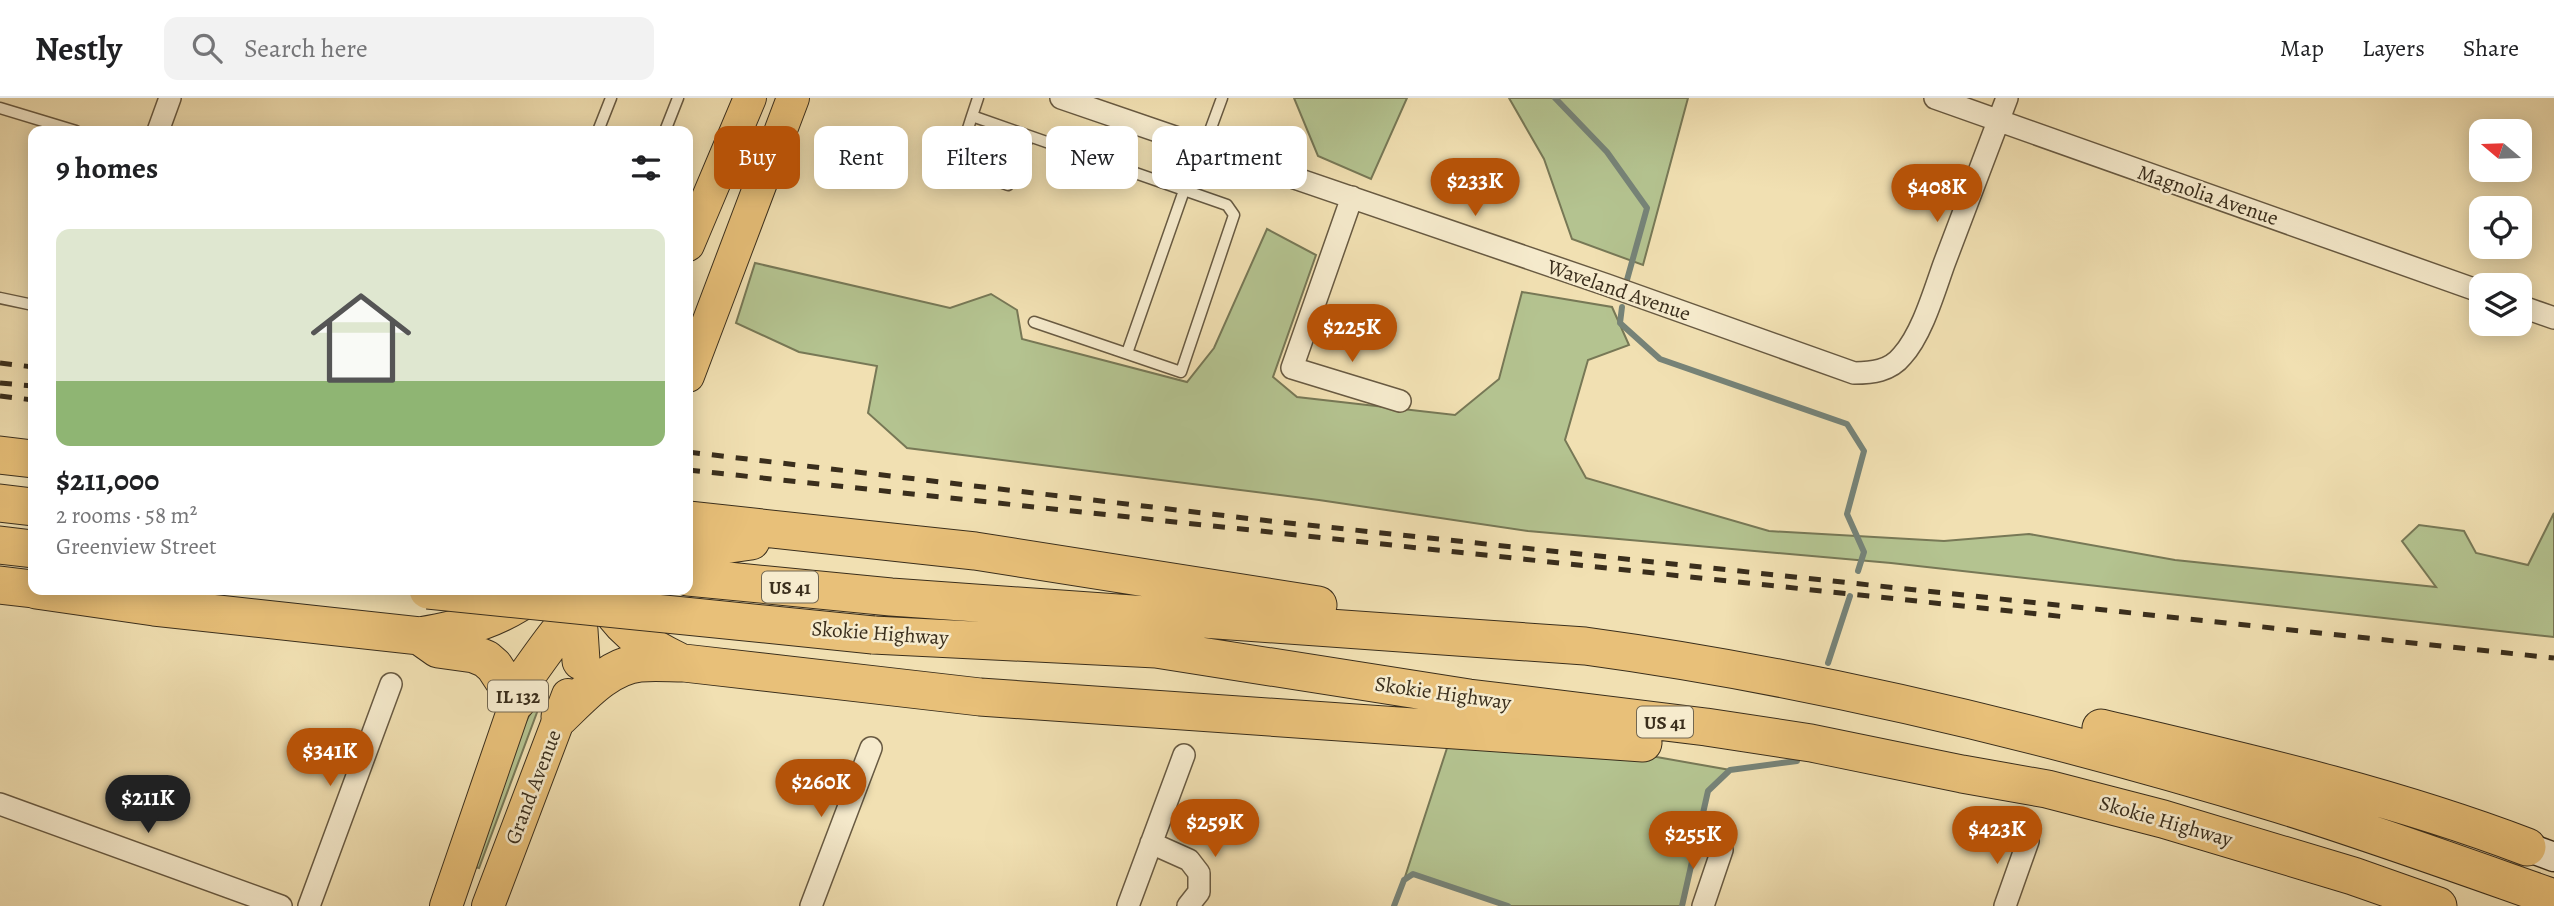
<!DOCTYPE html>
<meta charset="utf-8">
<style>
body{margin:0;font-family:Alegreya,serif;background:#f2f2f2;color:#202124;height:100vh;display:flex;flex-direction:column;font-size:26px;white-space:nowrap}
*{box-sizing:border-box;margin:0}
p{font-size:23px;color:#757577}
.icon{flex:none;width:38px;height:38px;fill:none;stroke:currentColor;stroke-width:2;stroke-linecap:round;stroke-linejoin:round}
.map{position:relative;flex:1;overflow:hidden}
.details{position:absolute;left:28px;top:28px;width:665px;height:469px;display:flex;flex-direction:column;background:#fff;border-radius:14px;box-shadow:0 4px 18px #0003}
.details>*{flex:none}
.banner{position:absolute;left:714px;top:28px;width:665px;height:63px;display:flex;gap:14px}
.needle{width:46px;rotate:289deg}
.tools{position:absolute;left:2469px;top:21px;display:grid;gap:14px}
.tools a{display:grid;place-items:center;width:63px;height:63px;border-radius:14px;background:#fff;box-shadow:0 4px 18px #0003;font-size:35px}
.price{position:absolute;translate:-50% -60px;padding:0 16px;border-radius:24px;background:#b45309;color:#fff;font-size:23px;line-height:46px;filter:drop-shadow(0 2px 4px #0008)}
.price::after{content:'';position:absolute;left:50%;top:42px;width:21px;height:16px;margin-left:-10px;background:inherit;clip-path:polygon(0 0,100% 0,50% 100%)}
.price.selected{background:#222;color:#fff}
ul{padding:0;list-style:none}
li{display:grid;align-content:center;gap:14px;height:371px;padding:0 28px}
li span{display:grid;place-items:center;height:217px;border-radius:14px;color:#555}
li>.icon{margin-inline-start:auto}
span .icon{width:126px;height:126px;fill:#fffc;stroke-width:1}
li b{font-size:30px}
h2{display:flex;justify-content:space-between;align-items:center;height:84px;padding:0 28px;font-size:30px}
.pill{padding:0 24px;border-radius:14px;background:#fff;box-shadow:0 4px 18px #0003;font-size:24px;line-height:63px}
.pill.selected{background:#b45309;color:#fff}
header{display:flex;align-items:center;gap:42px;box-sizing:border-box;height:98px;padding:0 35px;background:#fff;border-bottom:2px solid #e0e0e0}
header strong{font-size:33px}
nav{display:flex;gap:38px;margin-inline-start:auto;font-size:24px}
.search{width:490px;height:63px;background:#f2f2f2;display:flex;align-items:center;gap:18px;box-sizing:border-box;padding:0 24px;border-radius:14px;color:#757577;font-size:26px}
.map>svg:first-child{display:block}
</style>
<header>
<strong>Nestly</strong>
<div class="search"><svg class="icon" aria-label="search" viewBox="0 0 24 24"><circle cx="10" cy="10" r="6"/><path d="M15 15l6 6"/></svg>Search here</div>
<nav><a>Map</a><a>Layers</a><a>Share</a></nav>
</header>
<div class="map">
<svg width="2554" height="808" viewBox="0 0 2554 808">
<rect width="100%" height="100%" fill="#f1e0b2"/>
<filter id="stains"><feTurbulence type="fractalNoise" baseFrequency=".00286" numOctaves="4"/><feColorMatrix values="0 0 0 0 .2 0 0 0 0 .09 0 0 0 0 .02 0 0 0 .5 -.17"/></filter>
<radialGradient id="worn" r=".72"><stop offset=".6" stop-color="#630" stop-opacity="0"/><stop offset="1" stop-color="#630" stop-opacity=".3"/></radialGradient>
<path fill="#b4c390" stroke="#777856" stroke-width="2" d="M1294,0H1407L1371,81L1318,58Z
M1509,0H1688L1643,167L1572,141L1544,61Z
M1267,131L1316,157L1273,279L1297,299L1455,317L1499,281L1522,194L1612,209L1629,247L1588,262L1565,342L1586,380L1769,433L1944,443L2029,436L2175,462L2436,489L2402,443L2419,427L2464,433L2476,455L2528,467L2554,415V539L1891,465L1528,433L1319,402L907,350L868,315L877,268L799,254L736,225L755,165L950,210L991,196L1017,212L1022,241L1187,284L1214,250Z
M539,599L542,601L479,770L475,769L522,631Z
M1448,647L1651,658L1730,672L1708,693L1682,808H1508L1413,776L1404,782Z"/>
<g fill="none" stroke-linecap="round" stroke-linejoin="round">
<path stroke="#768378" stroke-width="6" d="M1555,0L1607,54L1647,110L1625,189
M1622,209L1620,225L1660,261L1847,326L1864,353L1847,416L1864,454L1858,473
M1828,565L1850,498
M1394,808L1404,782L1413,776L1508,808
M1682,808L1708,693L1730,672L1797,663"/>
<defs>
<path id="lane" d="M978,0L972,18L1227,107L1234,117L1181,274L1034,224
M0,10L76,33
M972,18L956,68L1008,87L1029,38
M598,33L611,0
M665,33L678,0
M1204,49L1222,0
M0,200L33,207
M1127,255L1200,47"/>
<path id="street" d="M1061,0L1607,187L1854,275C1872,275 1890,273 1902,258C1922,236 1934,194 1944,166C1965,110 1986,55 2007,0
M1935,0L2482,194
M158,33L170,0
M1352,99L1292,270L1400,303
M2520,208L2554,220
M0,706L281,808
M1151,745L1189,762L1199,775V794L1188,808
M309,808L391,586
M811,808L871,650
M1128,808L1184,657
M1703,808L1722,752
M2005,808L2028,743"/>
<path id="secondary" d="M2527,749L2554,759"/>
<path id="primary" d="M688,147L750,0
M688,278L793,0
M446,808L525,578
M488,808L568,597"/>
<path id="highway" d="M0,357L33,361
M0,405L33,409
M688,422L975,453L1318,507
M0,447L33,451
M688,452L751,443
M688,479L891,499L1585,548C1820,580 2052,637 2279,706C2372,735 2463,768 2554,800
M0,487L33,491
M36,492L154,509L420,538C466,530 500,521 538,492
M599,492C618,530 642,546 680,564
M569,499L579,532L581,563
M873,537L1156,551L1469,600L1706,629L1811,645L1962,676L2047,691L2163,721L2353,778L2438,808
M421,539L438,551L474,556L486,561L494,568L517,603
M523,583C546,550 568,519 597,492
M560,619C582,598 608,568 640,565C655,564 670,565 684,565L980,599L1643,645
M2101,630C2245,664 2388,696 2527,749"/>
</defs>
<use href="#lane" stroke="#685a42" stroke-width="13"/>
<use href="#street" stroke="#685a42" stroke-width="24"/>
<use href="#secondary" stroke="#3a2e1c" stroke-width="31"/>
<use href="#primary" stroke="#3a2e1c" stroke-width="34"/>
<use href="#highway" stroke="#3a2e1c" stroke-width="39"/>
<use href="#lane" stroke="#f6ebcd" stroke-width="10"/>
<use href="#street" stroke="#f6ebcd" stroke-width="21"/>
<use href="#secondary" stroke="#f6ebcd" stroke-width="28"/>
<use href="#primary" stroke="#e8c079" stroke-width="32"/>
<use href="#highway" stroke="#e8c079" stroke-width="37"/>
<path stroke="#3a2e1c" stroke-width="5" stroke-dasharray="12 12" stroke-linecap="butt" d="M0,265L33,269
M0,285L33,288
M0,298L33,302
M688,354L1270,423L2554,560
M688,372L2066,519"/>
<defs>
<path id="highway-bridge" d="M428,492L873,537"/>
</defs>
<use href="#highway-bridge" stroke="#3a2e1c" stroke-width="39" stroke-linecap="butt"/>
<use href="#highway-bridge" stroke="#e8c079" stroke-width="37"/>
</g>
<g text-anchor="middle" stroke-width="5" stroke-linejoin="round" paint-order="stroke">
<g fill="#f6ebcd" stroke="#726751" stroke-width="2">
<rect x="762" y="473.5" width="56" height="31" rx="5"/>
<rect x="488" y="582.5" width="60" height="31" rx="5"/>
<rect x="1637" y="608.5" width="56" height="31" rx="5"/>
</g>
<g font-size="19" font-weight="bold" fill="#3a2e1c">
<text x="790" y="496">US 41</text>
<text x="518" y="605">IL 132</text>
<text x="1665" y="631">US 41</text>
</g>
<g font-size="21" fill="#3a2e1c" stroke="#f6ebcd">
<text transform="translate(2208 97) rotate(19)" y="7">Magnolia Avenue</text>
<text transform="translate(1619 192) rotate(19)" y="7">Waveland Avenue</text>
<text transform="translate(880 535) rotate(4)" y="7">Skokie Highway</text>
<text transform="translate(1443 595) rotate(8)" y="7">Skokie Highway</text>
<text transform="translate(533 689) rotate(-69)" y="7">Grand Avenue</text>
<text transform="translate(2166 723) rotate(16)" y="7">Skokie Highway</text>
</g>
</g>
<rect width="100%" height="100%" filter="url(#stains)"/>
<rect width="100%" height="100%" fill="url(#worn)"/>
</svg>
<div class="tools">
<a><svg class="needle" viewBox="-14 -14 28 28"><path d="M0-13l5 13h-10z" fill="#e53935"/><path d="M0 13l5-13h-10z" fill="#757577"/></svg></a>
<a><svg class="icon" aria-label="locate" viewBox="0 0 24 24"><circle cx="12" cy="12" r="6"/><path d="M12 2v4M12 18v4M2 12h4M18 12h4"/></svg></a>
<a><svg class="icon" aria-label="layers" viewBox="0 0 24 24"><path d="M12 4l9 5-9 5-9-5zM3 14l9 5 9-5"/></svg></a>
</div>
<b class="price" style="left:1475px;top:120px">$233K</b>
<b class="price" style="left:1937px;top:126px">$408K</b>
<b class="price" style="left:1352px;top:266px">$225K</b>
<b class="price" style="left:330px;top:690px">$341K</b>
<b class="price" style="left:821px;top:721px">$260K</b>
<b class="price selected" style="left:148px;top:737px">$211K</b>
<b class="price" style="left:1215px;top:761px">$259K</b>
<b class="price" style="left:1997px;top:768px">$423K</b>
<b class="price" style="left:1693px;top:773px">$255K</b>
<div class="banner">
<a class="pill selected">Buy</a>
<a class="pill">Rent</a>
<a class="pill">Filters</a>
<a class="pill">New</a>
<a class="pill">Apartment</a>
</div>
<section class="details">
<h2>9 homes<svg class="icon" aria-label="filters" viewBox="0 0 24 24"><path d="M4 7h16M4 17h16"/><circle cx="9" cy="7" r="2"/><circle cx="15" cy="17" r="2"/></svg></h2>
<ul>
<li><span style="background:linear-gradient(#dfe7d0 70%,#8fb573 0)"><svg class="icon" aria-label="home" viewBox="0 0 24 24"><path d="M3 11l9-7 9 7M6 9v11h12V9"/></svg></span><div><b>$211,000</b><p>2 rooms · 58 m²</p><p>Greenview Street</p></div></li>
</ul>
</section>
</div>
